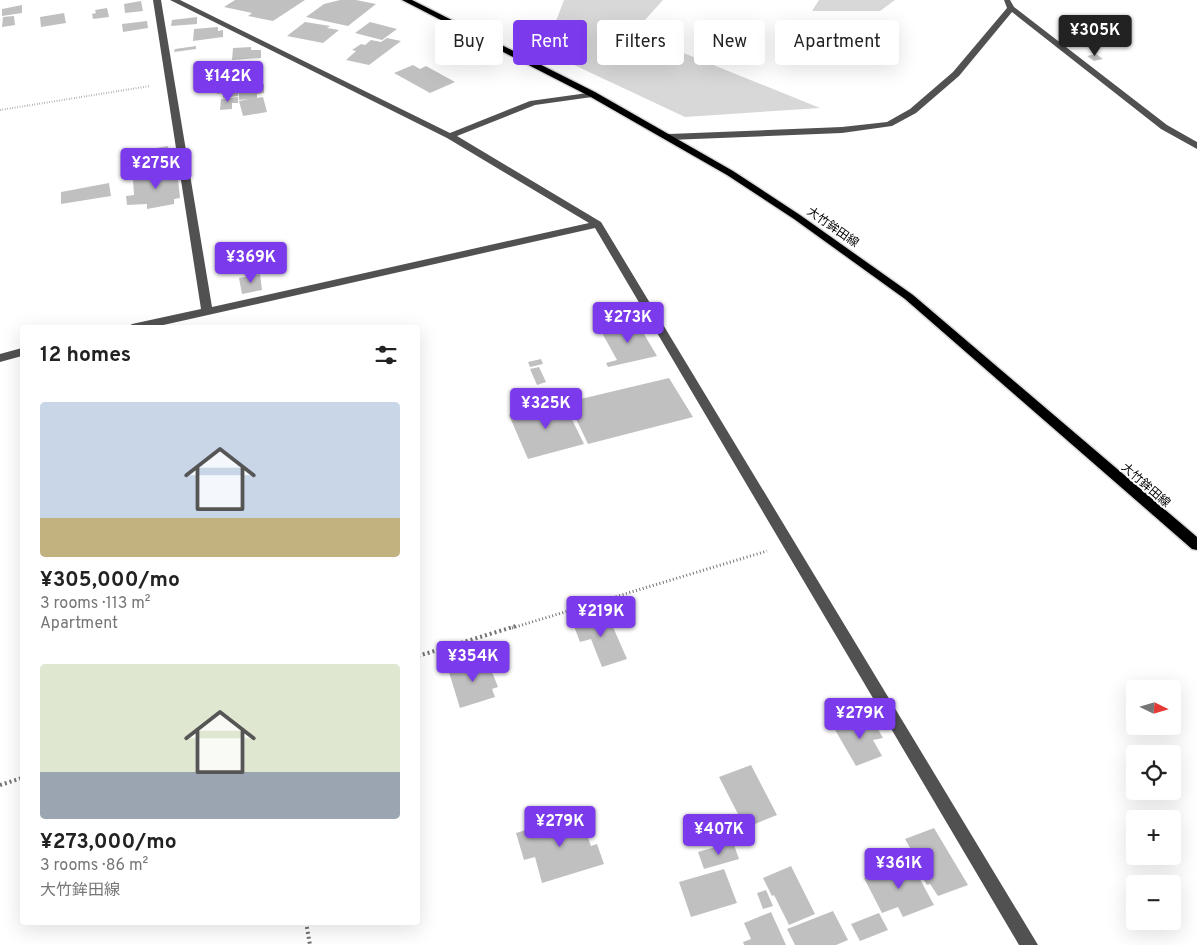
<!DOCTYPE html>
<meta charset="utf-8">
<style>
body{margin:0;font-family:Overpass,"Noto Sans JP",sans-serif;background:#f2f2f2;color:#222;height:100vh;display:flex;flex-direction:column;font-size:19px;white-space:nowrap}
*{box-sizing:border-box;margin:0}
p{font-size:16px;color:#767676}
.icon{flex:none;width:28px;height:28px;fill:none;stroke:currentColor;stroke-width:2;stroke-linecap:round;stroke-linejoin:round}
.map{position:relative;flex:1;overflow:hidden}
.sheet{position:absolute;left:20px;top:325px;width:400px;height:600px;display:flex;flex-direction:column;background:#fff;border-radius:5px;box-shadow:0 5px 20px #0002}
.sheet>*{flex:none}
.guide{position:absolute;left:435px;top:20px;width:475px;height:45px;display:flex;gap:10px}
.needle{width:32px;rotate:95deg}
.tools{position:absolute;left:1126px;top:680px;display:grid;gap:10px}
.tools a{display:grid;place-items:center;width:55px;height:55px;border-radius:5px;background:#fff;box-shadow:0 5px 20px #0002;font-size:25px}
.price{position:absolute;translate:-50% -42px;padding:0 11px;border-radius:5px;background:#7c3aed;color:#fff;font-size:16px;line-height:32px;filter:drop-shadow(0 1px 2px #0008)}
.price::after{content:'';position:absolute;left:50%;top:30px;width:15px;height:11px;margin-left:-8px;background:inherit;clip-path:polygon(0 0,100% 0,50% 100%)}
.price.active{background:#222;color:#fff}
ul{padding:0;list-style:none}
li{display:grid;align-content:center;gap:10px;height:265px;padding:0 20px}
li span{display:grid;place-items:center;height:155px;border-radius:5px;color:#555}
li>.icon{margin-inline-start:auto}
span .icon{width:90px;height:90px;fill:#fffc;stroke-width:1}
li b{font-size:21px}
h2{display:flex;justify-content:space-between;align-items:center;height:60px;padding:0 20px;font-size:21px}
.tag{padding:0 18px;border-radius:5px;background:#fff;box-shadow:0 5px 20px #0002;font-size:18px;line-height:45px}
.tag.active{background:#7c3aed;color:#fff}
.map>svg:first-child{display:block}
</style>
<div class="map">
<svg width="1197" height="945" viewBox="0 0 1197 945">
<rect width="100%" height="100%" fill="#fff"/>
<path fill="#d8d8d8" d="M564,0H663L645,20L639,35L820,108L685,117L525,42L556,21Z
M819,0H895L880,11H812Z"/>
<path fill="#c0c0c0" d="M235,0H305L273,21L248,16L252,13L224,7Z
M340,0H356L376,4L348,26L306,17L324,4Z
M141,1L143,11L125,13L124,4Z
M22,5V13L2,16V9Z
M107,8L109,17L93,19L92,14L96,13L95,10Z
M64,13L66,23L41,27L40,17Z
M14,16L15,25L2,27L3,17Z
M197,17V24L171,26L172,20Z
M147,21L148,28L123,32L122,24Z
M305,22L330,26L327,28L339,30L323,43L287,36Z
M370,22L397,29L382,40L355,33Z
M218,27V31L223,30V37L193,41L194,29Z
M387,38L401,41L369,65L346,60L356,51L352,50L361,44L365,45L371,40L381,42Z
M196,46V49L174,52L175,49Z
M251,47V50H261V58L232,60L233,48Z
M1096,54L1103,59L1094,61L1087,56Z
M413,65L420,69L426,66L455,82L430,93L394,73Z
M264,84V93L257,94V98L263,97L267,112L243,116L239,101L249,99L239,100V92L238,96L223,98V93L217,94V90Z
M238,97V103H232V109L220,110L221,99Z
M168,146L171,168L130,173L128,153Z
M177,170L180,198L174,199V204L147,209V204L127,205L126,196L134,195L133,180Z
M109,183L111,196L61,204V192Z
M260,274L262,290L242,294L239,278Z
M638,324L657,356L608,367L606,363L617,360L601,331H604L601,326L608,325L611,330Z
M541,359L543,364L530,367L528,362Z
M539,367L546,382L537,385L530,369Z
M669,378L693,417L588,444L568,402Z
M564,403L584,444L528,459L509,415Z
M606,611L627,659L602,667L591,639L580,642L572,621Z
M482,659L484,666L489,664L498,687L492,689L495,697L460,708L448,669Z
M870,715L883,738L873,740L882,756L856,766L834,728Z
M751,765L777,815L740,830L735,820L740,818L719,777Z
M575,815L576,820L581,818L591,846L597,844L604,864L542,883L535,857L524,860L516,833Z
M934,828L968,885L938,896L930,884L927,885L921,875L925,874L905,839Z
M733,842L739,859L704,869L698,852Z
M910,861L934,905L903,917L898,907L882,913L864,878Z
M791,866L815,914L789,925L774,895L772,896L763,878Z
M724,869L737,903L691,917L679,882Z
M766,890L773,906L763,909L757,893Z
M833,911L848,940L836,945H795L787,929Z
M771,912L786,945H744L743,942L751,939L744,923Z
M879,913L888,930L860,941L851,924Z"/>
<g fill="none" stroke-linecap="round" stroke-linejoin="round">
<defs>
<path id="major" d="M402,0H412L595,92L733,171L800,215L913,295L1197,537V550L1192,549L905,299L794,219L727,175L589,96Z"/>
</defs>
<use href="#major" stroke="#dbdbdb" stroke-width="3"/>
<path stroke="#737373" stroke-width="2" stroke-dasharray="0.5 2" stroke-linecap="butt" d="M0,110L150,86"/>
<path stroke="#737373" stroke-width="3" stroke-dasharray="1 2.5" stroke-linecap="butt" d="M512,628L767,551"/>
<path stroke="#737373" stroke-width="4" stroke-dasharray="2 3" stroke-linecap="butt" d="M418,656L516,626
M0,785L22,778
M306,922L310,945"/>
<path fill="#515151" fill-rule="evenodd" d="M153,0H161L212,307L589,223L447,138L170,0H180L450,133L530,101L595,92L596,94L592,97L535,105L457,136L601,222L1038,945H1019L595,228L150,328H127L132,324L201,309Z
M1004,0H1010L1014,7L1167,125L1197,142V149L1161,129L1012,12L959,76L916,113L892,126L842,133L669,140L665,137L669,134L842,127L887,122L910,109L953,72L1007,8Z
M22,348V356L0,362V354Z"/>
<use href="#major" fill="#000" fill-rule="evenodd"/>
</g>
<g text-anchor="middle" stroke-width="4" stroke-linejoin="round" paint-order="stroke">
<g font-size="12" fill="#000" stroke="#fff">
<text transform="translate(833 227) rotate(35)" y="4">大竹鉾田線</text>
<text transform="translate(1146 485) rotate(41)" y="4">大竹鉾田線</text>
</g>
</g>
</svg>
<div class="tools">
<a><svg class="needle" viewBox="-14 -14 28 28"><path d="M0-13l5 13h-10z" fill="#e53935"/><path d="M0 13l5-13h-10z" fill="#767676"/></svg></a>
<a><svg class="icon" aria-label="locate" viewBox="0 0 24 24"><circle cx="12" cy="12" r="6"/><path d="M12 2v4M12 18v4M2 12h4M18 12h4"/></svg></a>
<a>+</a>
<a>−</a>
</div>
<b class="price active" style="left:1095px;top:57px">¥305K</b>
<b class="price" style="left:228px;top:103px">¥142K</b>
<b class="price" style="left:156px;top:190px">¥275K</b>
<b class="price" style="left:251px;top:284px">¥369K</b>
<b class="price" style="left:628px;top:344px">¥273K</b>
<b class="price" style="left:546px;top:430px">¥325K</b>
<b class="price" style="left:601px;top:638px">¥219K</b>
<b class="price" style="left:473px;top:683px">¥354K</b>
<b class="price" style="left:860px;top:740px">¥279K</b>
<b class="price" style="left:560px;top:848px">¥279K</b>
<b class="price" style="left:719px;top:856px">¥407K</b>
<b class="price" style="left:899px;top:890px">¥361K</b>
<div class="guide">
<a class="tag">Buy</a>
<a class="tag active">Rent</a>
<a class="tag">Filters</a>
<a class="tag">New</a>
<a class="tag">Apartment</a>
</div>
<section class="sheet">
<h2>12 homes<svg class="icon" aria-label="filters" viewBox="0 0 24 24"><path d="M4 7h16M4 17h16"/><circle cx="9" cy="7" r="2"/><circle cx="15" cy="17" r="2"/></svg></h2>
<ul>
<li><span style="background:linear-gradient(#c9d6e8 75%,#c2b280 0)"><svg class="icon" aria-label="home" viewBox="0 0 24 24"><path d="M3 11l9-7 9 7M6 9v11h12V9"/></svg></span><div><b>¥305,000/mo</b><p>3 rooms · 113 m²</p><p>Apartment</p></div></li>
<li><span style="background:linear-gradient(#dfe7d0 70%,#9aa5b1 0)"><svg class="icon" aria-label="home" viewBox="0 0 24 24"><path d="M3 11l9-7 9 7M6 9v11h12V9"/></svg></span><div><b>¥273,000/mo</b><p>3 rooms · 86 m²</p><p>大竹鉾田線</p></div></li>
</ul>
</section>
</div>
